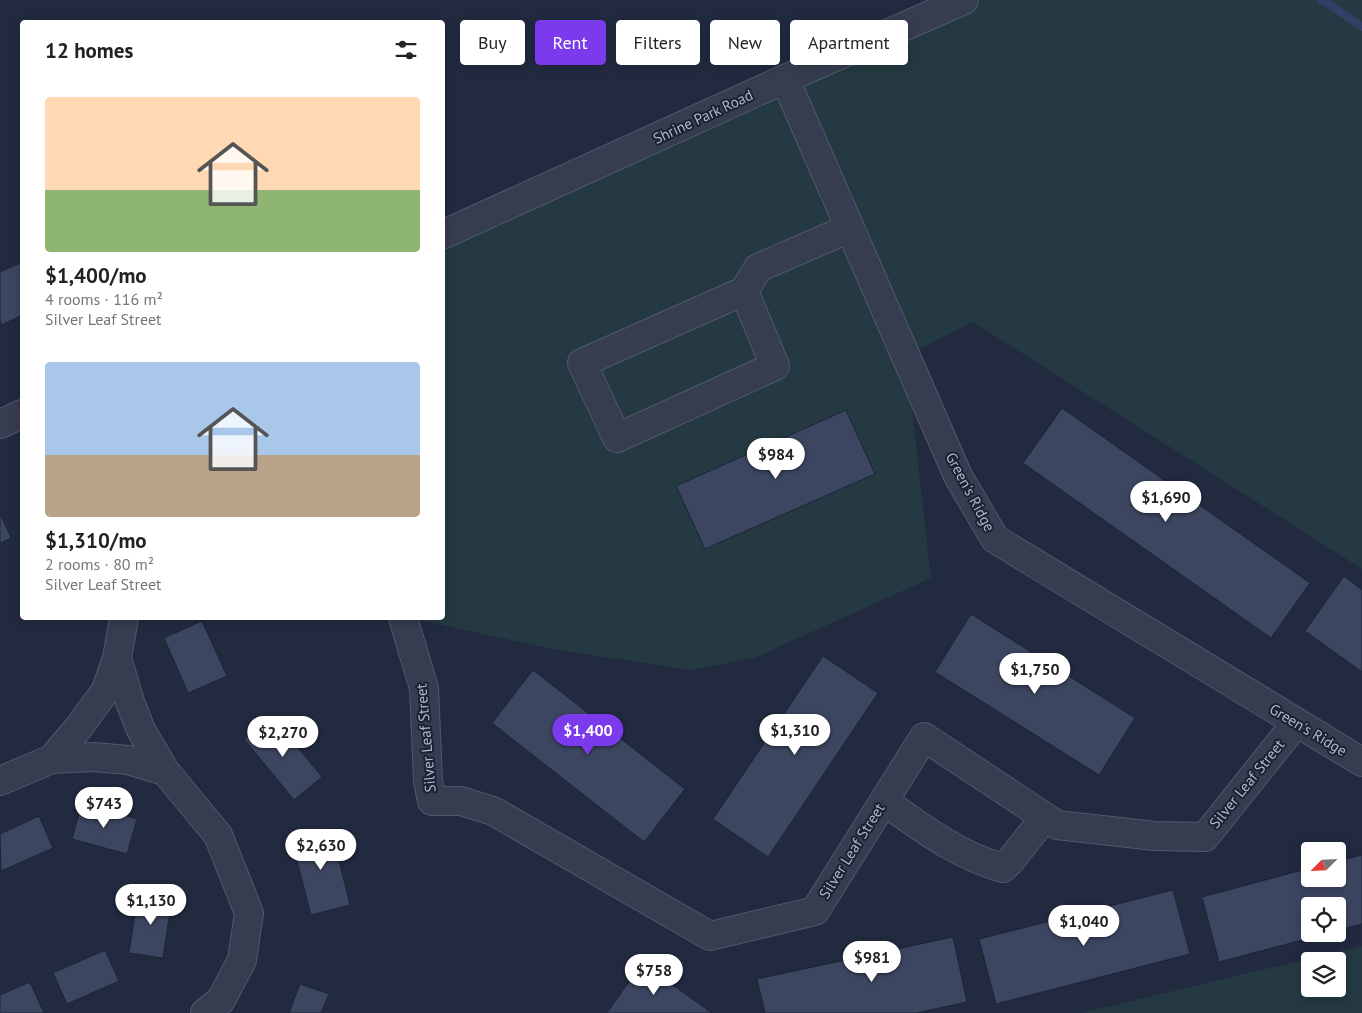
<!DOCTYPE html>
<meta charset="utf-8">
<style>
body{margin:0;font-family:"PT Sans",sans-serif;background:#f2f2f2;color:#222;height:100vh;display:flex;flex-direction:column;font-size:19px;white-space:nowrap}
*{box-sizing:border-box;margin:0}
p{font-size:16px;color:#767676}
.icon{flex:none;width:28px;height:28px;fill:none;stroke:currentColor;stroke-width:2;stroke-linecap:round;stroke-linejoin:round}
.map{position:relative;flex:1;overflow:hidden}
.side{position:absolute;left:20px;top:20px;width:425px;height:600px;display:flex;flex-direction:column;background:#fff;border-radius:5px;box-shadow:0 2px 12px #0003}
.side>*{flex:none}
.hud{position:absolute;left:460px;top:20px;width:475px;height:45px;display:flex;gap:10px}
.needle{width:32px;rotate:246deg}
.buttons{position:absolute;left:1301px;top:842px;display:grid;gap:10px}
.buttons a{display:grid;place-items:center;width:45px;height:45px;border-radius:5px;background:#fff;box-shadow:0 2px 12px #0003;font-size:25px}
.price{position:absolute;translate:-50% -42px;padding:0 11px;border-radius:18px;background:#fff;color:#222;font-size:16px;line-height:32px;filter:drop-shadow(0 1px 2px #0008)}
.price::after{content:'';position:absolute;left:50%;top:30px;width:15px;height:11px;margin-left:-8px;background:inherit;clip-path:polygon(0 0,100% 0,50% 100%)}
.price.selected{background:#7c3aed;color:#fff}
ul{padding:0;list-style:none}
li{display:grid;align-content:center;gap:10px;height:265px;padding:0 25px}
li span{display:grid;place-items:center;height:155px;border-radius:5px;color:#555}
li>.icon{margin-inline-start:auto}
span .icon{width:90px;height:90px;fill:#fffc;stroke-width:1}
li b{font-size:21px}
h2{display:flex;justify-content:space-between;align-items:center;height:60px;padding:0 25px;font-size:21px}
.tag{padding:0 18px;border-radius:5px;background:#fff;box-shadow:0 2px 12px #0003;font-size:18px;line-height:45px}
.tag.selected{background:#7c3aed;color:#fff}
.map>svg:first-child{display:block}
</style>
<div class="map">
<svg width="1362" height="1013" viewBox="0 0 1362 1013">
<rect width="100%" height="100%" fill="#222a40"/>
<path fill="#243941" fill-rule="evenodd" d="M964,0H1362V569L973,322L906,356L931,578L754,658L691,670L552,649L410,618H442L443,232Z
M1362,946V1013H1081ZM1310,961H1338V989H1310Z"/>
<g fill="none" stroke-linecap="round" stroke-linejoin="round">
<path stroke="#324067" stroke-width="8" d="M1321,0L1325,1L1362,27"/>
</g>
<path fill="#3d4661" stroke="#1d2437" d="M22,262V315L2,325L0,321V272Z
M1062,408L1310,583L1271,638L1023,463Z
M846,410L875,474L705,549L676,486Z
M0,513L11,538L0,543Z
M1344,576L1362,590V672L1305,631Z
M971,614L1135,718L1099,775L935,672Z
M202,621L227,676L188,693L164,638Z
M823,656L878,693L768,857L713,819Z
M533,670L685,789L644,842L492,723Z
M272,716L322,777L294,800L244,739Z
M82,803L137,819L127,854L72,839Z
M39,816L53,848L1,871L0,834Z
M331,828L350,905L311,915L291,838Z
M1362,855V924L1338,930V906H1310V934H1325L1219,962L1202,897L1310,868V879H1338V861Z
M1173,890L1190,954L996,1004L979,939Z
M138,893L172,898L163,958L129,953Z
M953,937L967,1002L916,1013H765L757,979Z
M105,950L119,981L67,1004L53,973Z
M642,963L712,1013H607Z
M30,982L44,1013H0V995Z
M300,984L329,994L321,1013H289Z"/>
<g fill="none" stroke-linecap="round" stroke-linejoin="round">
<defs>
<path id="minor" d="M785,79L958,476L995,539L1362,762
M442,235L785,79L964,0
M744,291L582,363L617,438L775,366L744,291L758,268L850,228
M0,424L22,414
M403,618L424,688L428,781L432,801H461L493,811L710,936L815,911L924,737L1057,825L1155,836L1205,837L1296,723
M117,658L130,702L141,730L165,771L218,835L249,913L242,960L221,1000L205,1013
M52,759L93,757L128,760L165,771
M0,781L52,759L79,727L106,690L117,658L124,618
M884,801C922,828 957,855 1003,868L1011,860L1045,817"/>
</defs>
<use href="#minor" stroke="#51586b" stroke-width="30"/>
<use href="#minor" stroke="#363d50" stroke-width="28"/>
</g>
<g text-anchor="middle" stroke-width="4" stroke-linejoin="round" paint-order="stroke">
<g font-size="15" fill="#b2b8cb" stroke="#1b2235">
<text transform="translate(703 117) rotate(-25)" y="5">Shrine Park Road</text>
<text transform="translate(970 492) rotate(62)" y="5">Green's Ridge</text>
<text transform="translate(1308 730) rotate(31)" y="5">Green's Ridge</text>
<text transform="translate(426 738) rotate(-95)" y="5">Silver Leaf Street</text>
<text transform="translate(1247 784) rotate(-51)" y="5">Silver Leaf Street</text>
<text transform="translate(852 851) rotate(-58)" y="5">Silver Leaf Street</text>
</g>
</g>
</svg>
<div class="buttons">
<a><svg class="needle" viewBox="-14 -14 28 28"><path d="M0-13l5 13h-10z" fill="#e53935"/><path d="M0 13l5-13h-10z" fill="#767676"/></svg></a>
<a><svg class="icon" aria-label="locate" viewBox="0 0 24 24"><circle cx="12" cy="12" r="6"/><path d="M12 2v4M12 18v4M2 12h4M18 12h4"/></svg></a>
<a><svg class="icon" aria-label="layers" viewBox="0 0 24 24"><path d="M12 4l9 5-9 5-9-5zM3 14l9 5 9-5"/></svg></a>
</div>
<b class="price" style="left:776px;top:480px">$984</b>
<b class="price" style="left:1166px;top:523px">$1,690</b>
<b class="price" style="left:1035px;top:695px">$1,750</b>
<b class="price selected" style="left:588px;top:756px">$1,400</b>
<b class="price" style="left:795px;top:756px">$1,310</b>
<b class="price" style="left:283px;top:758px">$2,270</b>
<b class="price" style="left:104px;top:829px">$743</b>
<b class="price" style="left:321px;top:871px">$2,630</b>
<b class="price" style="left:151px;top:926px">$1,130</b>
<b class="price" style="left:1084px;top:947px">$1,040</b>
<b class="price" style="left:872px;top:983px">$981</b>
<b class="price" style="left:654px;top:996px">$758</b>
<div class="hud">
<a class="tag">Buy</a>
<a class="tag selected">Rent</a>
<a class="tag">Filters</a>
<a class="tag">New</a>
<a class="tag">Apartment</a>
</div>
<section class="side">
<h2>12 homes<svg class="icon" aria-label="filters" viewBox="0 0 24 24"><path d="M4 7h16M4 17h16"/><circle cx="9" cy="7" r="2"/><circle cx="15" cy="17" r="2"/></svg></h2>
<ul>
<li><span style="background:linear-gradient(#ffd9b3 60%,#8fb573 0)"><svg class="icon" aria-label="home" viewBox="0 0 24 24"><path d="M3 11l9-7 9 7M6 9v11h12V9"/></svg></span><div><b>$1,400/mo</b><p>4 rooms · 116 m²</p><p>Silver Leaf Street</p></div></li>
<li><span style="background:linear-gradient(#a9c7e8 60%,#b9a48a 0)"><svg class="icon" aria-label="home" viewBox="0 0 24 24"><path d="M3 11l9-7 9 7M6 9v11h12V9"/></svg></span><div><b>$1,310/mo</b><p>2 rooms · 80 m²</p><p>Silver Leaf Street</p></div></li>
</ul>
</section>
</div>
